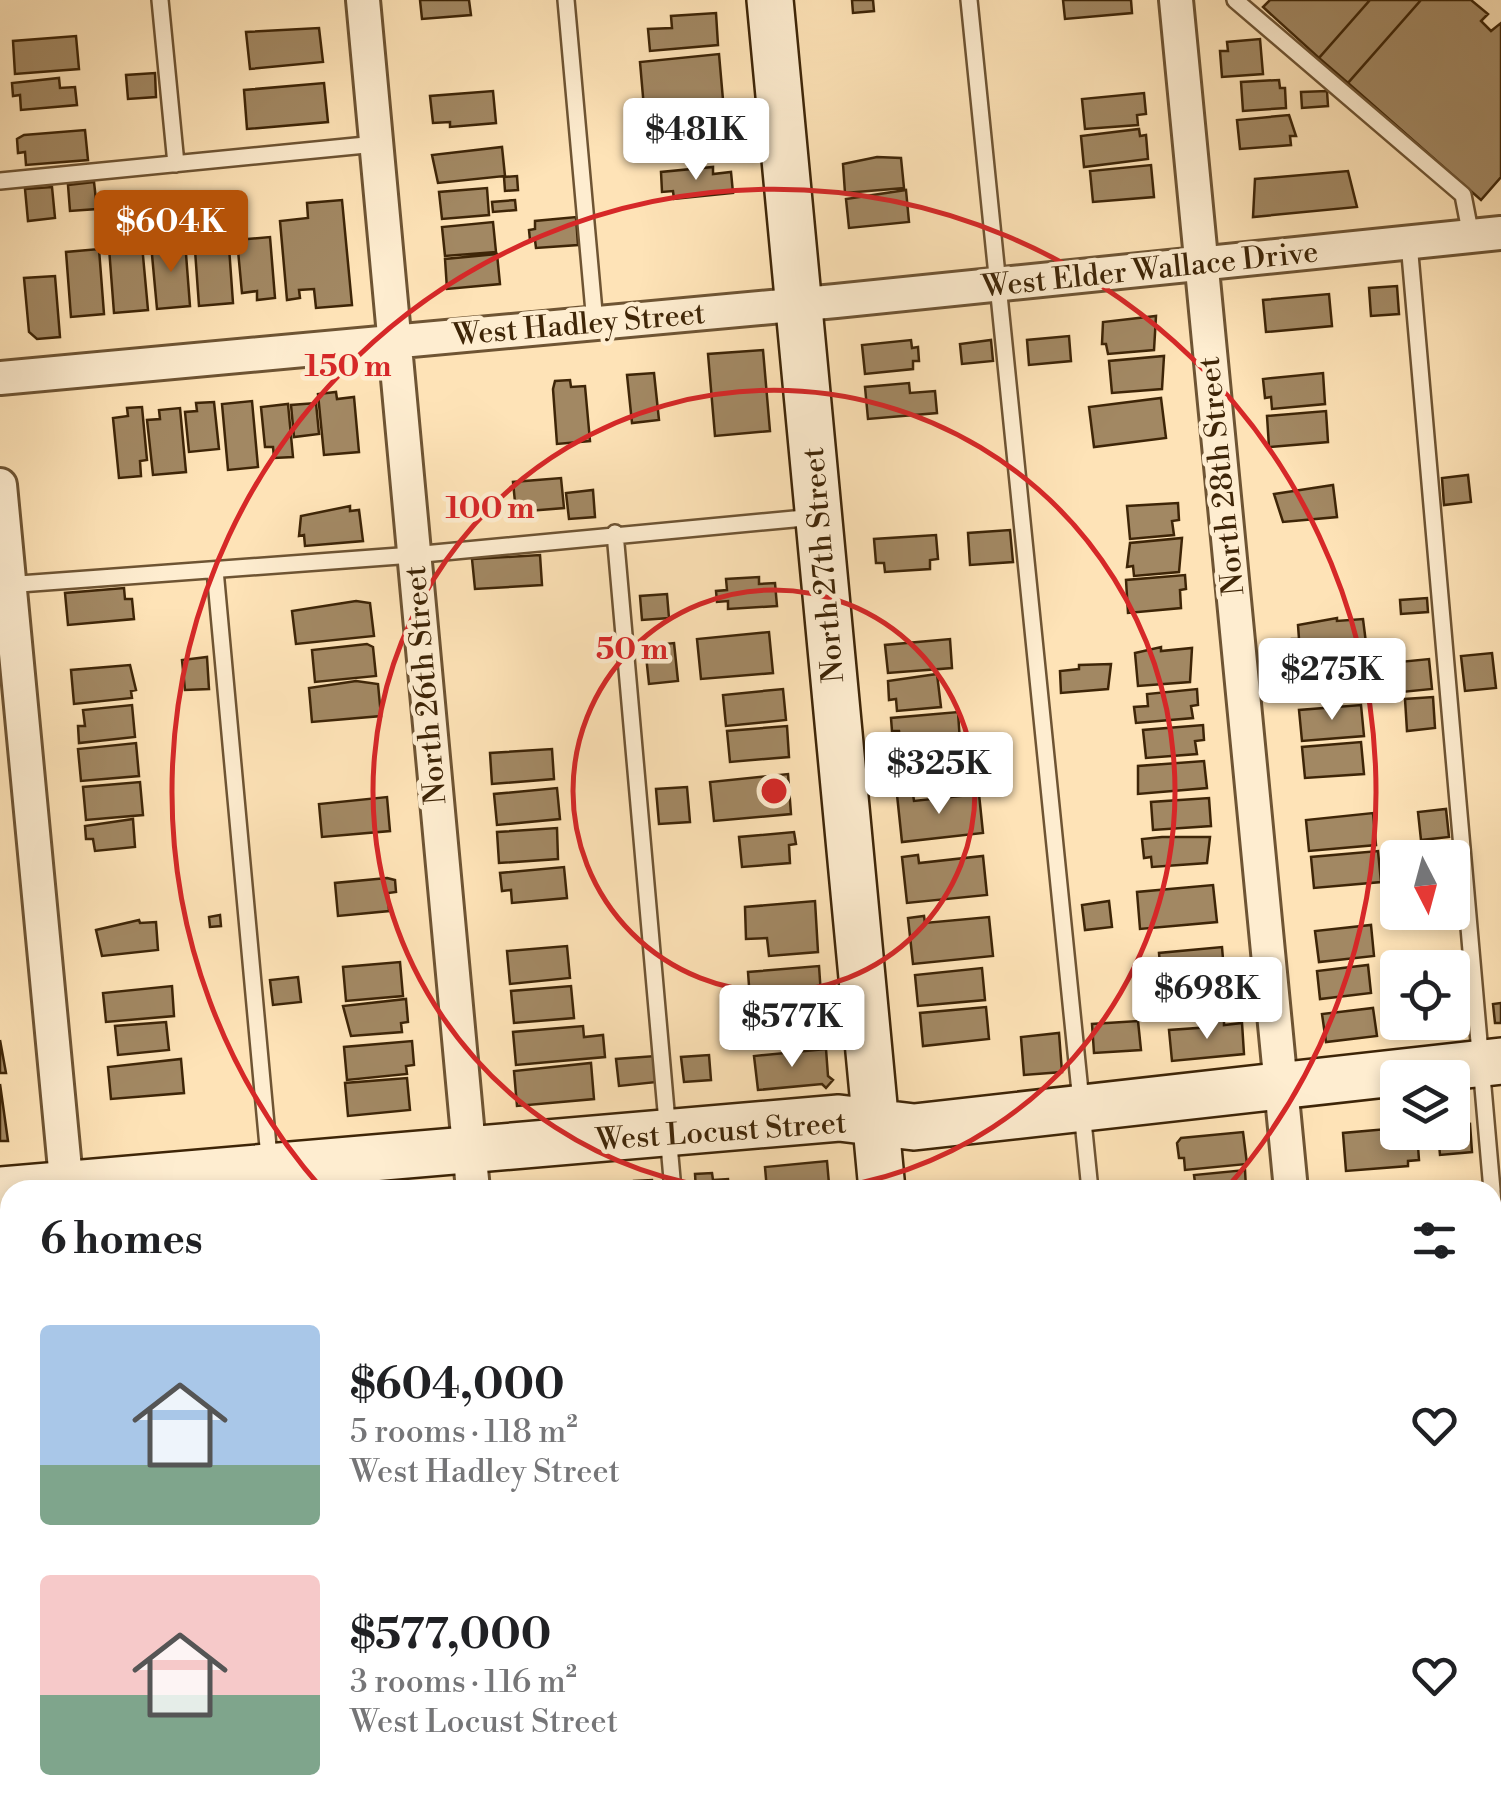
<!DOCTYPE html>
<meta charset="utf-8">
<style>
body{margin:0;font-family:"Libre Bodoni",serif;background:#f6f6f6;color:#202124;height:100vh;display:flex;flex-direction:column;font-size:38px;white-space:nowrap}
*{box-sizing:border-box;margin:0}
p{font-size:32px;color:#757577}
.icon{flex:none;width:55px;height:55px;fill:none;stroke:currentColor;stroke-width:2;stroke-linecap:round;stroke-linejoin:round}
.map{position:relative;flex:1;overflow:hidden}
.drawer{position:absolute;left:0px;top:1180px;width:1502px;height:640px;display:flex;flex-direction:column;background:#fff;border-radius:30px 30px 0 0;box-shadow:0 5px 15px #0003}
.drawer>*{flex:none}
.needle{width:65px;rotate:174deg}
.tools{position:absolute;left:1380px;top:840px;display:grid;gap:20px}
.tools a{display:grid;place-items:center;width:90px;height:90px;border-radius:10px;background:#fff;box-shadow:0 5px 15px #0003;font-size:50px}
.price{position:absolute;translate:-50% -85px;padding:0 22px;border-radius:10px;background:#fff;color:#222;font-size:32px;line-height:65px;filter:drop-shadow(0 2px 5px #0008)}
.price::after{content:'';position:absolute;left:50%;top:60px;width:30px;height:22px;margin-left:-15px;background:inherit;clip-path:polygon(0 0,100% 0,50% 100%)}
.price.current{background:#b45309;color:#fff}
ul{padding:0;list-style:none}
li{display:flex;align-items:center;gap:30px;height:250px;padding:0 40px}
li span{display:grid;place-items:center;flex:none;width:280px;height:200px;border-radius:10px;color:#555}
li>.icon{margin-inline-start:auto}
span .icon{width:120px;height:120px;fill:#fffc;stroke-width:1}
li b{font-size:42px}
h2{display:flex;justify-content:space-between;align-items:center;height:120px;padding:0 40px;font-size:42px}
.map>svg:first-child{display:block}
</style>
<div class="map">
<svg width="1501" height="1820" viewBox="0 0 1501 1820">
<rect width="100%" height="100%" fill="#fee3b7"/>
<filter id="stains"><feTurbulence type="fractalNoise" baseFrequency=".002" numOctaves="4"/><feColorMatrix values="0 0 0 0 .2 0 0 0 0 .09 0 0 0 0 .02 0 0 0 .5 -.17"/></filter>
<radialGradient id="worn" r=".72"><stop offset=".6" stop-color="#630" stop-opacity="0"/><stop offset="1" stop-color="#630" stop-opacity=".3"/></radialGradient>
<path fill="#a28863" stroke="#3e2507" stroke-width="2.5" d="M420,0H469L471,15L422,19Z
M852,0H873L874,11L853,13Z
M1063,0H1131L1132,13L1065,19Z
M1270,0H1370L1319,58L1263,7Z
M1370,0H1421L1348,83L1319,58Z
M1421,0H1471L1488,14L1481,21L1491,31L1501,23V177L1481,200L1348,83Z
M716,13L718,45L650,51L648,29L672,28L671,16Z
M319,28L323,62L250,69L246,32Z
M76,36L79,69L15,74L13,41Z
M1260,39L1263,74L1222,77L1220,51H1228L1227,42Z
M719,54L723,100L644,108L640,62Z
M155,73L156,97L128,99L126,75Z
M59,78L60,88L75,87L77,105L21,110L20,95L13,96L12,83Z
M1279,80L1280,88H1285L1286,108L1243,111L1241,82Z
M324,83L328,122L247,129L244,90Z
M493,91L496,123L450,127V122L433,123L430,96Z
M1327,91L1328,106L1302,108L1301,92Z
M1144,93L1146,114L1137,115L1138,125L1085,129L1082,99Z
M1289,115L1296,136H1290L1291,145L1240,149L1237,120Z
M724,122L726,154L656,160L655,140L680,138L679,126Z
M1139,129L1140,136L1146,135L1148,159L1084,167L1081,136Z
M85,130L88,160L26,165L25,152L18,153L17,139L24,135Z
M502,147L505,176L438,183L432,155Z
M877,157L901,158L904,188L845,193L843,164Z
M1151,165L1154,197L1093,202L1090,171Z
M713,167V174L731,172L733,193L674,199L673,191L662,192L661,172Z
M1348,171L1357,207L1253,217L1255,179Z
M517,176L518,190L505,191L504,177Z
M94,182L97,209L70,211L68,185Z
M52,187L55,218L28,221L25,189Z
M487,188L489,215L442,219L439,192Z
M906,190L909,222L849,228L846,199Z
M342,200L352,305L316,308L314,289L299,290L300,298L287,300L280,221L308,218L307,203Z
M515,200L516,210L493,212L492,202Z
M576,217L578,245L536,248L535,240H530L529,230L535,229V221Z
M493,222L496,252L445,256L442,227Z
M270,237L275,298L257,300V291L242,293L237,240Z
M185,241L190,306L157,309L151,244Z
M142,245L148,310L114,313L109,248Z
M229,247L233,303L199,306L195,250Z
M99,249L104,314L71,317L66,252Z
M497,254L500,284L447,289L445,259Z
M55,276L60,337L37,339L29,332L24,278Z
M1397,286L1399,314L1371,316L1369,288Z
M1329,294L1332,326L1266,332L1263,300Z
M1156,316L1154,350L1108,354L1106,344H1102L1103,322Z
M1069,336L1071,361L1029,365L1027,340Z
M911,340L912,348L918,347L919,361H913V369L865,374L862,345Z
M991,340L993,361L962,364L960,344Z
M763,350L770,431L715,436L708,354Z
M1164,356L1162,389L1112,393L1109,361Z
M654,373L659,420L632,423L627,375Z
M1323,373L1325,404L1272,409L1271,397L1265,398L1263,379Z
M570,380L571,387L585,386L590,441L557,444L553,389L555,381Z
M909,383L910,393L935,391L937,413L868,419L865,387Z
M336,392L337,399L354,397L359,452L324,455L318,394Z
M1161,398L1166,438L1094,447L1089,407Z
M252,401L258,467L228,470L222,404Z
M214,402L219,449L189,452L185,412L197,411L196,403Z
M316,403L319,434L294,437L291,405Z
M288,404L293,457L274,458L273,447H265L261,407Z
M142,407L147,460L140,461L141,476L119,478L113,418L128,416L127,408Z
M180,408L186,472L153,475L147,420L160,419L159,410Z
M1326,411L1328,442L1269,447L1267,416Z
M1468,475L1471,502L1444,505L1442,478Z
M561,478L564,508L516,512L513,482Z
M1333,485L1337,517L1283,522L1274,494Z
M593,490L595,517L569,519L566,493Z
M1178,503L1179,520L1172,521L1174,535L1130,539L1127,506Z
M350,506V511L359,510L363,541L305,546L304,535L299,536L301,516Z
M1010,530L1013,562L970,565L968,533Z
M936,535L938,559L930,560V569L885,572L884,563H876L874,539Z
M1182,538L1179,572L1134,576L1133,566L1127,567L1130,543Z
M540,555L542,585L475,589L472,559Z
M1185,575L1186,589L1180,590L1181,608L1128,613L1126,580Z
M759,577V584L775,583L777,606L728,609V601L717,602L716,591L727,590L726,579Z
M124,588L125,599H132L134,619L68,625L65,593Z
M667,594L669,618L642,620L640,596Z
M1427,598L1428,612L1401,614L1400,600Z
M356,601L370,603L374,636L296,644L292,611Z
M1337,618V621L1363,619L1367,651L1293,658L1292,639H1299L1298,625Z
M769,632L773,673L701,679L697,639Z
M950,639L952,668L888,673L885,645Z
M674,643L678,681L649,684L645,646Z
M367,644L373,647L376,676L315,682L312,650Z
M1161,647V651L1192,648L1190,682L1138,686L1135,653Z
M1492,653L1496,688L1465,691L1461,656Z
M207,657L209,689L185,690L182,660Z
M1429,659L1432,689L1402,692L1399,662Z
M1361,663L1364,696L1298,701L1295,669Z
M1111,664L1108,689L1061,693L1060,671L1079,669V665Z
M130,665L136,690L131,691L132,698L74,704L71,670Z
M937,674L941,707L897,711L896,699L889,700L888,681Z
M356,681L378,684L381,716L312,722L309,688Z
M783,689L786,720L726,726L723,695Z
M1197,689L1198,705L1191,706L1193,718L1136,723L1134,707L1148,706L1147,694Z
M1433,697L1435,728L1407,731L1405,699Z
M132,705L135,737L79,743L78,726H85L83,710Z
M1361,705L1364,736L1302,741L1299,710Z
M958,712L960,742L901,747L899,731H892L891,718Z
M1203,725L1204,740L1195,741L1197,754L1146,758L1143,730Z
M787,726L789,757L730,762L727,731Z
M1361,742L1364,774L1305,778L1302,747Z
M136,743L139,776L81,781L78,749Z
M961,748L963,777L896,782L895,767L903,766L902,753Z
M552,749L554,779L492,784L490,753Z
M1204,761L1207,788L1138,794V766Z
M788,774L791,814L714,821L710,782Z
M140,782L143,815L86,820L83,787Z
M687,787L690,822L659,824L656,789Z
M557,788L560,819L497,825L494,794Z
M913,794L914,801L979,794L983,833L902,842L897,795Z
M387,797L390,831L322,837L319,804Z
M1209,798L1211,826L1153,830L1151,802Z
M1446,809L1449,837L1421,840L1418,812Z
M1373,813L1376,845L1309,851L1306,820Z
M133,819L135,847L95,851L93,839H86L85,826Z
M557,828L558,859L499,863L497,832Z
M794,832L796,844L789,845L790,863L742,867L739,837Z
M1162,837H1210L1207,863L1152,867L1151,857L1144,858L1142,839Z
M1378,851L1381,882L1314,888L1311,857Z
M918,855L919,863L983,856L987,895L907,903L902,857Z
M564,867L567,898L512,903L511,890L502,891L500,873Z
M387,878L395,880L396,892L388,893L389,911L338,916L335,883Z
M1213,885L1217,922L1140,929L1137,892Z
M815,901L818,952L769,956L767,938L746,939L745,907Z
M1109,901L1112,927L1085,930L1082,905Z
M220,915L221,926L210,927L209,917Z
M924,916L925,923L989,917L993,956L913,964L908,918Z
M139,920L140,923L156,922L158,950L102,956L96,930Z
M1371,925L1374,956L1319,962L1315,931Z
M567,946L570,978L510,984L507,951Z
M1222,947L1224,971L1161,977L1159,953Z
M400,962L403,996L346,1001L343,967Z
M1368,965L1371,993L1320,999L1317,971Z
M819,966L821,995L750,1000L748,972Z
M982,968L985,1000L918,1006L915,975Z
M298,977L301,1002L273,1005L270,980Z
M172,986L174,1016L106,1022L103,993Z
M571,986L574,1018L514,1023L511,991Z
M406,999L408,1022L401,1023L402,1032L351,1036L343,1006Z
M1452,1003H1458L1460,1023L1430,1026L1429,1022H1452Z
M1501,1003V1023H1495L1493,1004Z
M986,1007L989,1039L923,1046L920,1013Z
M1373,1008L1377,1036L1326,1042L1322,1014Z
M1224,1020V1025L1242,1023L1244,1054L1172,1061L1169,1030L1211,1027L1210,1022Z
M1138,1021L1141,1050L1094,1053L1092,1024Z
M166,1022L169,1050L118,1055L115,1026Z
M583,1026L584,1037L603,1035L605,1057L516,1065L513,1032Z
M1059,1033L1062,1072L1024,1075L1021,1037Z
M0,1040L6,1073H0Z
M412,1041L414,1065L406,1066L407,1074L347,1080L344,1047Z
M826,1049L828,1076L833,1080L826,1088L822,1084L758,1090L754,1056Z
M709,1055L711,1080L684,1082L681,1057Z
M655,1056L657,1082L619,1086L616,1059Z
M181,1059L184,1093L111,1099L108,1067Z
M591,1063L594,1099L517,1106L514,1071Z
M407,1078L410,1110L348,1116L345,1083Z
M0,1084L8,1141H0Z
M1470,1124L1472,1152L1440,1155L1438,1132H1452V1126Z
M1398,1128V1132H1406L1407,1147L1418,1146L1419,1160L1408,1161V1166L1346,1171L1343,1133Z
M1243,1132L1247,1164L1185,1170L1184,1158H1179L1177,1143L1181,1138Z
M827,1161L829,1184L819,1185L820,1190H767L765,1167Z
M1245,1170L1246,1188L1196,1190L1194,1175Z
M712,1173L713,1180L728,1179L729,1190H696L695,1174Z
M652,1180L653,1187L668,1186V1190H634V1181Z
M1419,1182V1190H1348L1347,1188Z
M0,1235L10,1236V1432L0,1433Z
M1500,1435L1501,1462H1492V1436Z
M0,1490L10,1494V1535L0,1536Z
M10,1552V1589L0,1590V1556Z
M1492,1590H1501V1630L1493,1631Z
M6,1594H10V1632H0V1599Z
M10,1636V1672L0,1673V1639Z
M10,1680V1713L0,1714V1681Z
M10,1756V1790L0,1791V1757Z
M3,1794H10V1810H72L73,1820H6Z
M170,1810H225L226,1818L178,1820L177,1812Z
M418,1810H482L483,1820H419Z
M590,1810H655L656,1820H591Z
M694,1810H720V1814L694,1817Z
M835,1810H884L885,1820H836Z
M1167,1810H1199L1200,1820H1168Z
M1478,1810L1479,1820H1409V1814Z
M370,1812V1820H345V1814Z
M1307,1814V1820H1244Z"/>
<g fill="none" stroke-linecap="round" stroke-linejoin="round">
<defs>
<path id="lane" d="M160,0L176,164
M566,0L595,323
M969,0L1090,1190
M1235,0L1463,195L1471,236
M0,181L376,144
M1409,243L1492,1190
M615,533L673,1190
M215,570L272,1190
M6,585L413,555L815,517
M1492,1192L1501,1285
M325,1810L326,1820
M733,1810L734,1820
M1148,1810L1149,1820"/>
<path id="street" d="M363,0L473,1190
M1176,0L1291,1190
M0,378L836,301L1501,233
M0,485L67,1190
M123,1810L124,1820
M527,1810L528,1820
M1348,1810L1349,1820"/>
<path id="secondary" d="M770,0L882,1190
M0,1190L839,1118L914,1127L1501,1061
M940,1810L941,1820"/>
</defs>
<use href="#lane" stroke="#6e5433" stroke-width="20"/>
<use href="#street" stroke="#6e5433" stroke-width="38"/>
<use href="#secondary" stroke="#3e2507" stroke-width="50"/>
<use href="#lane" stroke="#feedd0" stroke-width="15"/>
<use href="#street" stroke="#feedd0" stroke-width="32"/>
<use href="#secondary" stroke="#feedd0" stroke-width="45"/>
</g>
<g fill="none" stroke="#d62828" stroke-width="5">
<circle cx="774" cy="791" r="201"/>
<path d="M732 1190A401 401 0 1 1 816 1190"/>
<path d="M323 1190A602 602 0 1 1 1225 1190"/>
</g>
<g text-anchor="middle" stroke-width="9" stroke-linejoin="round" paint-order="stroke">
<g font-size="30" fill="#3e2507" stroke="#feedd0">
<text transform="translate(1150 269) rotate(-6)" y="10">West Elder Wallace Drive</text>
<text transform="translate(579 324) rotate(-5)" y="10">West Hadley Street</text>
<text transform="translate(1221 476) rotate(-96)" y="10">North 28th Street</text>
<text transform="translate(823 565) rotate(-95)" y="10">North 27th Street</text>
<text transform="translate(425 685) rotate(-95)" y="10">North 26th Street</text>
<text transform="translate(721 1131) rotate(-4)" y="10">West Locust Street</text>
</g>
</g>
<circle cx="774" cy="791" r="15" fill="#d62828" stroke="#feedd0" stroke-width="5"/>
<g font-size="30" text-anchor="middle" font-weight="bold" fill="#d62828" stroke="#feedd0" stroke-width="9" stroke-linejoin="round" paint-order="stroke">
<text x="348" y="376">150 m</text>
<text x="490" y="518">100 m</text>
<text x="632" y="659">50 m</text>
</g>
<rect width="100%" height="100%" filter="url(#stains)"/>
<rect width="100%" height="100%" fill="url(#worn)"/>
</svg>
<div class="tools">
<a><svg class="needle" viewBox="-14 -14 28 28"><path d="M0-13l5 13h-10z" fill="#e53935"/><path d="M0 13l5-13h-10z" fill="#757577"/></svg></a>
<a><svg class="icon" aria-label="locate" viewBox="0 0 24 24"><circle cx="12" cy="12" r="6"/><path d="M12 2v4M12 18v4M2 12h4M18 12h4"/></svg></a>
<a><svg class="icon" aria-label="layers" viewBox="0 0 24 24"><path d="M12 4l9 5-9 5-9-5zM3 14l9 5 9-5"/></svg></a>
</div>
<b class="price" style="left:696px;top:183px">$481K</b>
<b class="price current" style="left:171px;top:275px">$604K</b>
<b class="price" style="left:1332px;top:723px">$275K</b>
<b class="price" style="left:939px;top:817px">$325K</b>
<b class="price" style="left:1207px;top:1042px">$698K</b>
<b class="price" style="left:792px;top:1070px">$577K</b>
<section class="drawer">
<h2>6 homes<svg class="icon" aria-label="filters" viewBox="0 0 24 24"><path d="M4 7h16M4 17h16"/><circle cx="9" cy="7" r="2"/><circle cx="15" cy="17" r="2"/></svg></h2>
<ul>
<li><span style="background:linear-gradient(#a9c7e8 70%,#7fa58c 0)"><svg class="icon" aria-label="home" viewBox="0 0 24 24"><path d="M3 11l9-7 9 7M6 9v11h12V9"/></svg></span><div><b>$604,000</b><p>5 rooms · 118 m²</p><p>West Hadley Street</p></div><svg class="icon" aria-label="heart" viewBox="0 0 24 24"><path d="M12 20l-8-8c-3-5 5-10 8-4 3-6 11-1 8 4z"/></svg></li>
<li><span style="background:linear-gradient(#f6c9c9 60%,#7fa58c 0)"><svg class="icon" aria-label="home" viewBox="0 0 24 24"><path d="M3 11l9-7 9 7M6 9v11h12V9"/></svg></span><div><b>$577,000</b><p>3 rooms · 116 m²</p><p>West Locust Street</p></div><svg class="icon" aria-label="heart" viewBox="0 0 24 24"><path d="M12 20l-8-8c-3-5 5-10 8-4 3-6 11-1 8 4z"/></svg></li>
</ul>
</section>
</div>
